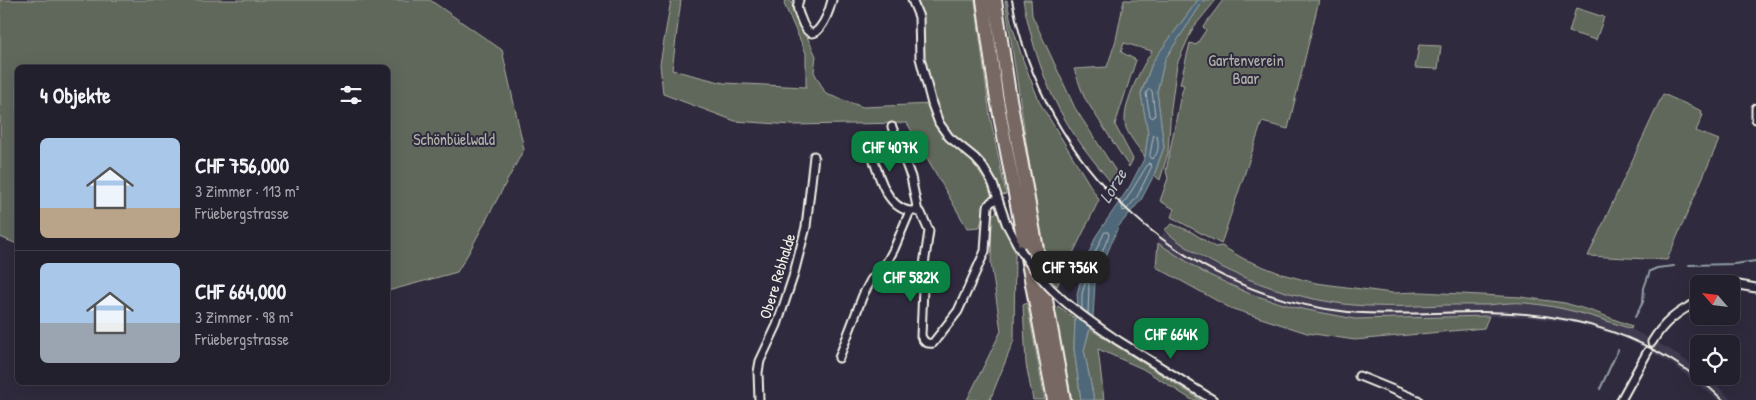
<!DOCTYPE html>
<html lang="de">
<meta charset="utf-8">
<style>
body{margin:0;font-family:"Patrick Hand",sans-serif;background:#2f2d3a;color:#f1f3f6;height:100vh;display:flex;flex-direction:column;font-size:19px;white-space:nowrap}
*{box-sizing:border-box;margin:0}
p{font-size:16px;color:#a3a3aa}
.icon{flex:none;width:28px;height:28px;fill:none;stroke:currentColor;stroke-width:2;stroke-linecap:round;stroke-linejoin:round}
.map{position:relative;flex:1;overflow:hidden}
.sheet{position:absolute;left:15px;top:65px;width:375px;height:320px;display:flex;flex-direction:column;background:#23202e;border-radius:8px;box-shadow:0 5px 20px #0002,0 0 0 1px #403e4a}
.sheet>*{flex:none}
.needle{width:32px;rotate:298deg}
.controls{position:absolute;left:1690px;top:275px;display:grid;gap:10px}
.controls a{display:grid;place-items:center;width:50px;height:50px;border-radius:8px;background:#23202e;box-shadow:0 5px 20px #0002,0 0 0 1px #403e4a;font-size:25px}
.price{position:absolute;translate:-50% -42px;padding:0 11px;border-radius:10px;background:#0b8043;color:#fff;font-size:16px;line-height:32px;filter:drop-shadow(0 1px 2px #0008)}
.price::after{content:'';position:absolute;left:50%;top:30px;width:15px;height:11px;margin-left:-8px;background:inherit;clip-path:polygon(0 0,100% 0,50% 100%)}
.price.on{background:#222;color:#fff}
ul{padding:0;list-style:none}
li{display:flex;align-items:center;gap:15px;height:125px;padding:0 25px}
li+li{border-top:1px solid #403e4a}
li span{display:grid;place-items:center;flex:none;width:140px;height:100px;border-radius:8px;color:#555}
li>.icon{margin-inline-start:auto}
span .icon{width:60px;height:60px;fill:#fffc;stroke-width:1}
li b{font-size:21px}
h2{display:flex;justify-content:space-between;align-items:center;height:60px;padding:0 25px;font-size:21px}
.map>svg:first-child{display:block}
</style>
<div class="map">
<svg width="1756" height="400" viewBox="0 0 1756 400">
<rect width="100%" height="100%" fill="#2f2a3d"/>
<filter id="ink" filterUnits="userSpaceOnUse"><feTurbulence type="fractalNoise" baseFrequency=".02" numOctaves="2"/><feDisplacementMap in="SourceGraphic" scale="10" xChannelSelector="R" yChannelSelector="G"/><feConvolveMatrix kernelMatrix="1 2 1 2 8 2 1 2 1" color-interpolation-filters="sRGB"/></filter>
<g filter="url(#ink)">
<path fill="#3f3a50" d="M1164,232L1205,260L1237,274L1278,289L1325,301L1368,306L1483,305L1523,303L1563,308L1593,316L1631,329L1671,350L1699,370V376H1707L1732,400H1718L1672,364L1631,341L1609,333L1579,324L1527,317L1489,316L1355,319L1297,308L1250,294L1203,272L1174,254L1158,241Z"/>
<path fill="#60685b" stroke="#aaaca2" d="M0,0H430L502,50L524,149L468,254L457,272L388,291V68H18L17,244L0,237Z
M671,0H681L672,70L724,83L806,87V53L784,4L785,0H790L816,56L814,72L826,94L863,107L931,104L920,58V32L912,0H975L990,116L1006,194L987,200L980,227L967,228L907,123L792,125L735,121L663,94L660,64Z
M1005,0H1007L1011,22L1023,60L1040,103L1099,200L1057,286L1046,275Z
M1023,0H1031L1032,15L1075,108L1119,176L1113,185C1097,165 1080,145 1067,123C1045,88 1031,41 1023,0Z
M1124,0H1198L1153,61L1141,93L1148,133L1145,157C1139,148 1130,138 1126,128C1120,108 1141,68 1152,51L1124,43L1121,52L1136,60L1115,125L1133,159L1129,167L1084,97L1074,69L1107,67L1116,40Z
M1204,0H1216L1193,28L1177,64L1171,108L1168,153L1160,180L1154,175L1164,147L1157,92L1165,59Z
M1223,0H1319L1288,129L1262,122L1221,244L1171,217L1174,209L1160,201L1168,178L1166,171L1180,99L1184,85L1180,84L1190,43L1196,45L1206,30L1203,27Z
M1576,8L1604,17L1596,40L1569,32Z
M1419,45L1441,46L1438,69L1415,68Z
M1663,94L1702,111L1701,114L1703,115L1696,131L1719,140L1667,260L1588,256Z
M997,212L1015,252L1014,340L990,400H967L1001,331L991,263L992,215Z
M1172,224L1190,231L1215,247L1222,246L1244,259L1282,274L1316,283L1392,293L1421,292L1521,297L1565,303L1595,312L1632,326L1631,329C1596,317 1562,306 1525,303C1513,302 1499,304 1487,305C1473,305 1459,305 1445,305C1420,306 1395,307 1370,306C1302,304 1215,274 1164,230Z
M1158,243L1203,272L1250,294L1297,308L1355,319L1489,316L1484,328L1355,340L1307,333L1230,308L1156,267Z
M1027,303L1045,400H1033L1026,364L1023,305Z
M1058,306L1075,318L1074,349L1081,400H1072L1054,310Z
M1090,329L1201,400H1192L1143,369L1098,349L1104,400H1094L1084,350Z"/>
<path fill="#4f6779" stroke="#919ea5" d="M1198,0H1204L1165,59L1157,92L1164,147L1154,175L1141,200L1118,227L1095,283L1093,317L1084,350L1094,400H1081L1074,349L1075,318L1078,306L1077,294L1086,260L1096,236L1130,186L1145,157L1148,133L1141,94L1153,61Z"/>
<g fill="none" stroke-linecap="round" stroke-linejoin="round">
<path stroke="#b2babc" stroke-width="1" d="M1150,89L1152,91L1155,115L1153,118L1150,116L1146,94L1148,90Z
M1154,135L1157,136C1159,144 1159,154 1152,159L1150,156Z
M1149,163L1152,166L1137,197L1126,210L1123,211L1122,207Z
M1105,232H1108L1109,235L1091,279L1088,280L1086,277L1091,261Z
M1082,310V294L1085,284L1087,282L1089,284L1088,314"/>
<path stroke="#919ea5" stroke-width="2" d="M1689,265L1734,264L1756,261
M1635,317L1643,302L1644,288L1650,271L1657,268L1674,266
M1600,389L1618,350"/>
<defs>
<path id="street" d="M799,0C796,7 798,12 801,19C813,53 828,16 832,0
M912,0L919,17L920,58L932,104L939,123L949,137L975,158L983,167L993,184L1006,223L1020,249
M1756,108V119
M892,127L911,177L918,212
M868,142C876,164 883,207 910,211
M1731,288L1739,285L1756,288
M1117,340L1213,400
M1652,342C1663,323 1679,310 1699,302
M839,358L863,295L871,280L888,260L894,249L910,211H916L921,213L929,231L924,265L921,336C924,342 926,344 933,343L958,311L985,251L988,206L991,202L998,199
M1359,376L1418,400
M759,400L758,372L760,361L777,325L793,277L806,227L814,156
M1621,400L1648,351"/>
<path id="highway" d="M983,0L996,94L1054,400
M995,0L1009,93L1064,400"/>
</defs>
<use href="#street" stroke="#f4f1e8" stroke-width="11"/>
<use href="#highway" stroke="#f4f1e8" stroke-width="16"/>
<use href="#street" stroke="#2f2a3d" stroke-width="7"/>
<use href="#highway" stroke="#776864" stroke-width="12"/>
<path stroke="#f4f1e8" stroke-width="2" d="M1012,0C1042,165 1181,294 1348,312C1393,316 1437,312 1482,312C1574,312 1655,335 1723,400"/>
<defs>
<path id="street-bridge" d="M1020,249C1045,291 1078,313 1117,340"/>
</defs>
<use href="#street-bridge" stroke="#f4f1e8" stroke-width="11" stroke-linecap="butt"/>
<use href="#street-bridge" stroke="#2f2a3d" stroke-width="7"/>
</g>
</g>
<g text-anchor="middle" stroke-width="4" stroke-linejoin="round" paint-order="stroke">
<g font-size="16" fill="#b1b3a9" stroke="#2f2a3d">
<text x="1246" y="66">Gartenverein<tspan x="1246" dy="18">Baar</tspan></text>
<text x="454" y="145">Schönbüelwald</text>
</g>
<g font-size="16" fill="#f4f1e8" stroke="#2f2a3d">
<text transform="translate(777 276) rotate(-73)" y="6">Obere Rebhalde</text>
</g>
<g font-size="18" font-style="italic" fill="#b2babc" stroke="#2f2a3d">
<text transform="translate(1113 186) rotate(-59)" y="6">Lorze</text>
</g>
</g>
</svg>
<div class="controls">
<a><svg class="needle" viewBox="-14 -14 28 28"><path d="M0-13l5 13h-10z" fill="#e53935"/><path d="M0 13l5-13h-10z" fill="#a3a3aa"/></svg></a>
<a><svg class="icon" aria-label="locate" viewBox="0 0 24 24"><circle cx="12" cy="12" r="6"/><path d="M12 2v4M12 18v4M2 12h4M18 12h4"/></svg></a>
</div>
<b class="price" style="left:890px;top:173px">CHF 407K</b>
<b class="price on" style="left:1070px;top:293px">CHF 756K</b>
<b class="price" style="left:911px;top:303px">CHF 582K</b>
<b class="price" style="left:1171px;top:360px">CHF 664K</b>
<section class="sheet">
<h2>4 Objekte<svg class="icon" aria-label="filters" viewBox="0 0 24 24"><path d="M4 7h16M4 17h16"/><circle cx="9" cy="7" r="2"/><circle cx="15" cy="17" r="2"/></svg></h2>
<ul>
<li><span style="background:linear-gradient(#a9c7e8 70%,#b9a48a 0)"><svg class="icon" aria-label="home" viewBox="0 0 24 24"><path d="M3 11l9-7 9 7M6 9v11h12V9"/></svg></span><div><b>CHF 756,000</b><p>3 Zimmer · 113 m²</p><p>Früebergstrasse</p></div></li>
<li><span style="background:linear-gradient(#a9c7e8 60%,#9aa5b1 0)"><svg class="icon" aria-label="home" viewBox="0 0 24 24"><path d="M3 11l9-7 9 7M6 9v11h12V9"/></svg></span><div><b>CHF 664,000</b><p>3 Zimmer · 98 m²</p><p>Früebergstrasse</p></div></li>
</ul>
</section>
</div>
